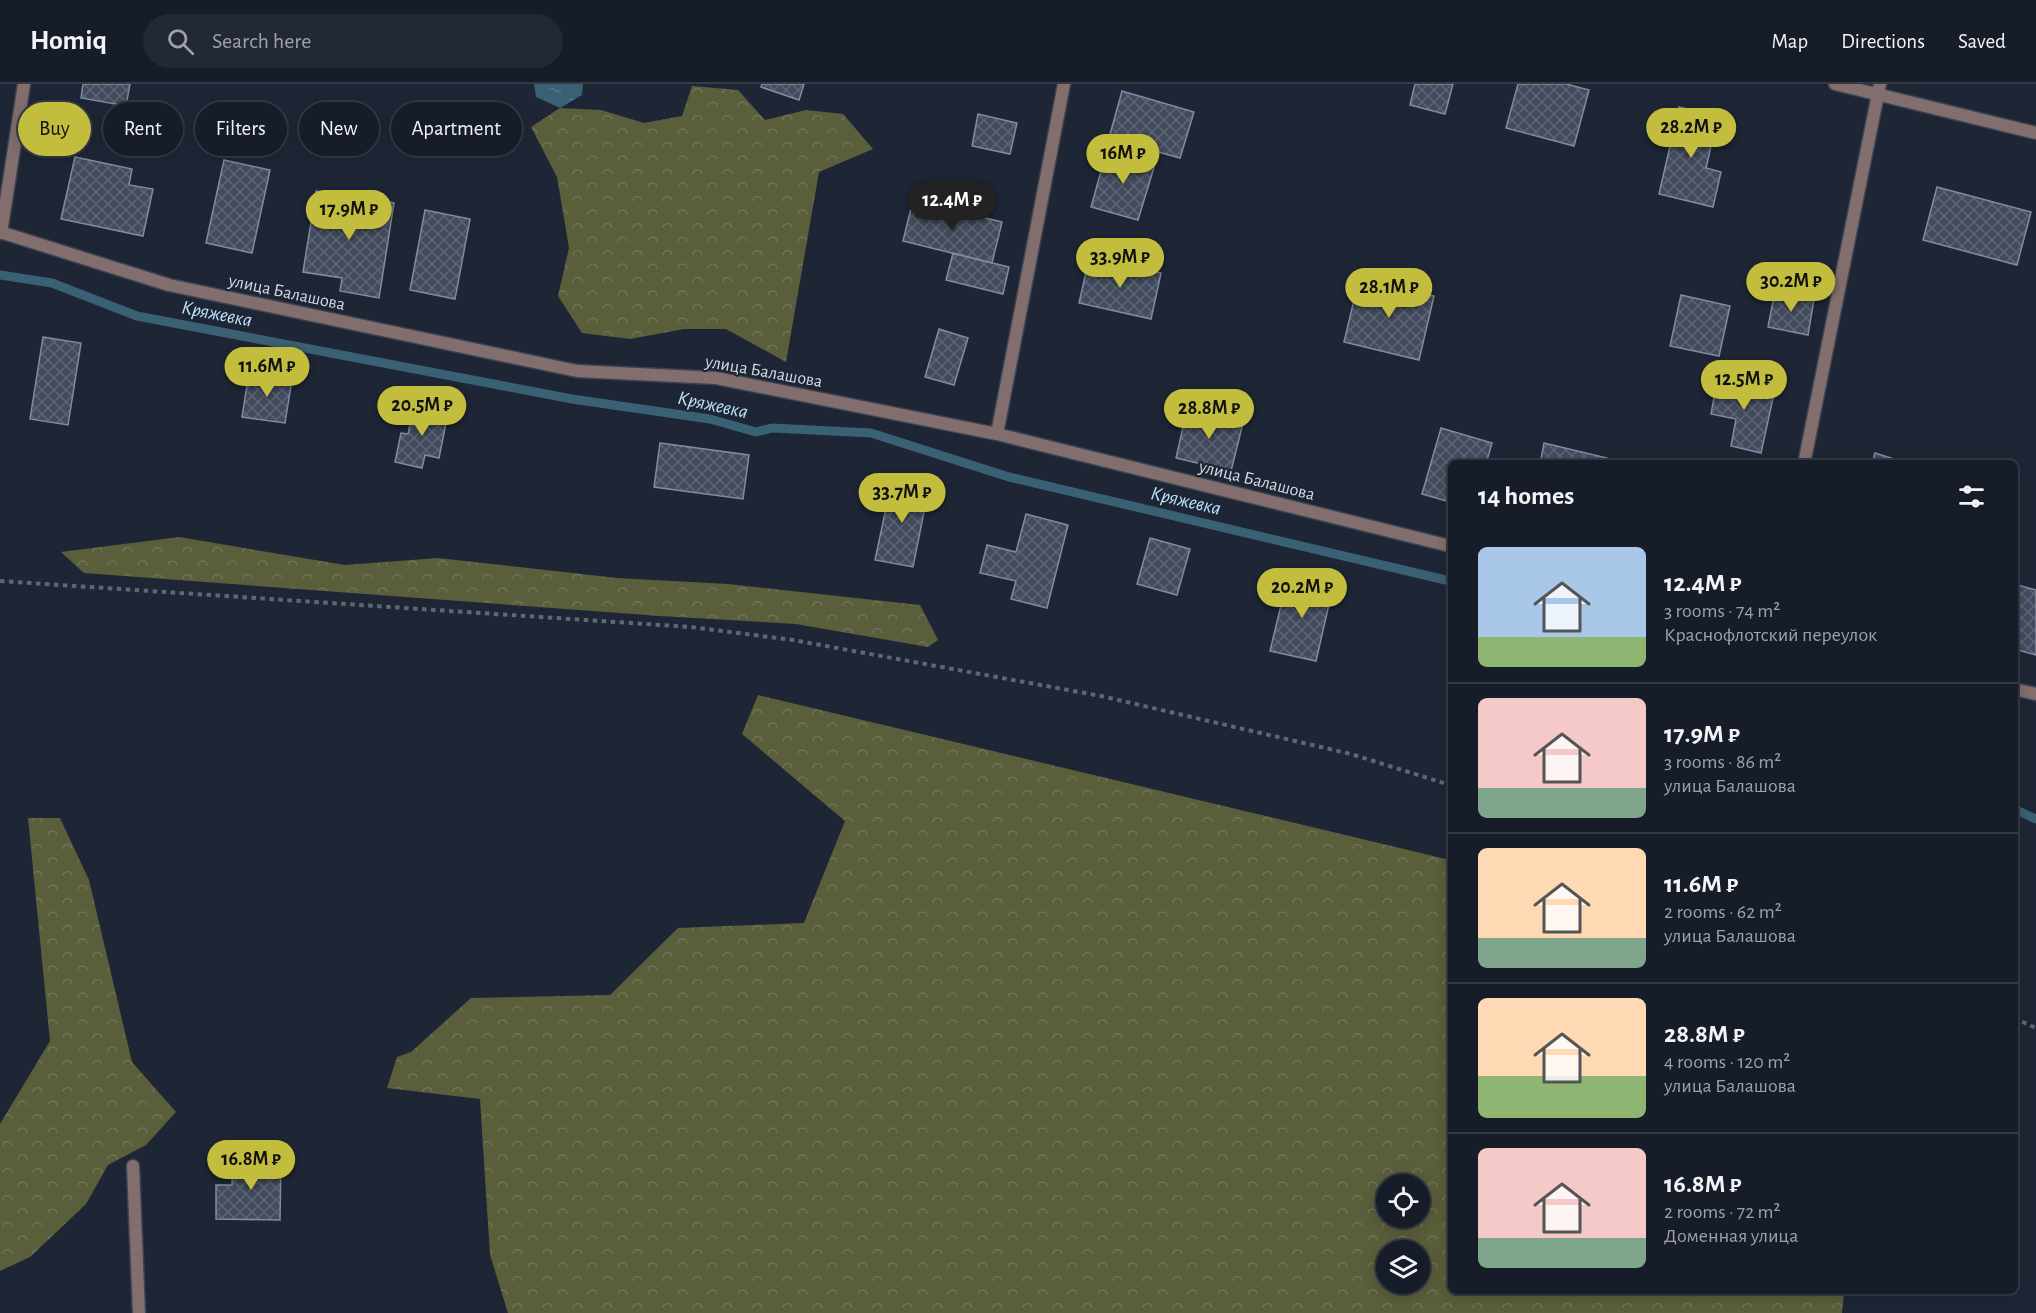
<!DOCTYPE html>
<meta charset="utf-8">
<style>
body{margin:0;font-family:"Alegreya Sans",sans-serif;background:#232934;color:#f1f3f6;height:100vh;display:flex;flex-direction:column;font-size:22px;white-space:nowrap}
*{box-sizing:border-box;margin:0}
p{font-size:20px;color:#9ea1a8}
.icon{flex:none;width:33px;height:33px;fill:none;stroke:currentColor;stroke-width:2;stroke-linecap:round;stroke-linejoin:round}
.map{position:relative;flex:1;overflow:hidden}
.drawer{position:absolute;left:1448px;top:376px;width:570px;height:834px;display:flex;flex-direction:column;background:#161c28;border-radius:9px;box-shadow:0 3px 15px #0003,0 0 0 2px #353a45}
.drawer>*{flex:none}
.hud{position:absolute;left:18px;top:18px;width:570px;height:54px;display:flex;gap:12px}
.tools{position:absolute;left:1376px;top:1090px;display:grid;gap:12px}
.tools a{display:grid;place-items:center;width:54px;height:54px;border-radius:50%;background:#161c28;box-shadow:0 3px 15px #0003,0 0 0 2px #353a45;font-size:30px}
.price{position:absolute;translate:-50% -51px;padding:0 14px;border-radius:21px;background:#c3bd3e;color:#111;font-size:20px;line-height:39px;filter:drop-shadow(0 2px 3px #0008)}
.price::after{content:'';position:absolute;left:50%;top:36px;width:18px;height:14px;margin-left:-9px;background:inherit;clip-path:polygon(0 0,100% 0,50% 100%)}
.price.on{background:#222;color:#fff}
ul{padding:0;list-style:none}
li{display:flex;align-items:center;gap:18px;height:150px;padding:0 30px}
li+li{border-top:2px solid #353a45}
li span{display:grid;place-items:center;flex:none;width:168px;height:120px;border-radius:9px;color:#555}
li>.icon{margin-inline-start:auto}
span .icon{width:72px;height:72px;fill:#fffc;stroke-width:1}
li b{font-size:26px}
h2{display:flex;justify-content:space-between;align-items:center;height:72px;padding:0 30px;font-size:26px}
.pill{padding:0 21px;border-radius:27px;background:#161c28;box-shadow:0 3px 15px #0003,0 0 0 2px #353a45;font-size:21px;line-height:54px}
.pill.on{background:#c3bd3e;color:#111}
header{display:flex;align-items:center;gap:36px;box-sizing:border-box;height:84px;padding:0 30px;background:#161c28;border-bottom:2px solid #353a45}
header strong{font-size:28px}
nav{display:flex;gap:33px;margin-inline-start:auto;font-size:21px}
.search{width:420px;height:54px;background:#232934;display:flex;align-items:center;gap:15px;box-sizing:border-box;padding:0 21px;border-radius:33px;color:#9ea1a8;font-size:22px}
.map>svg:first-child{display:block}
</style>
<header>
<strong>Homiq</strong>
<div class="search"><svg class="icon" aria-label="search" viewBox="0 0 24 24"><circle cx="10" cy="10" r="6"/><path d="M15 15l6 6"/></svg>Search here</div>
<nav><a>Map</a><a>Directions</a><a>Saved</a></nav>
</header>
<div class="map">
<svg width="2036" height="1229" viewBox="0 0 2036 1229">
<defs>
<pattern id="forest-crowns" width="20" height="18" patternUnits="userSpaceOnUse" patternTransform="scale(1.5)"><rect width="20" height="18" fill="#5a5e3a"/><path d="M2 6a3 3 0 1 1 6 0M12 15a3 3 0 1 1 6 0" fill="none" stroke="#717456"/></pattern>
<pattern id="water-ripples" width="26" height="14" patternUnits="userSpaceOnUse" patternTransform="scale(1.5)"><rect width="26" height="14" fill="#3a6074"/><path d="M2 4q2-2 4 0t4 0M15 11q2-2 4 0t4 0" fill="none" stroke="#567688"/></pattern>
<pattern id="building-cross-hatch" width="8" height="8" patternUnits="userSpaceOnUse" patternTransform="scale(1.5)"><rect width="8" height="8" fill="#434c5e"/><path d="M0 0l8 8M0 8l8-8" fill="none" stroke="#5d6575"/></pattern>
</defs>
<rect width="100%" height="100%" fill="#1e2636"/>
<path fill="url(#forest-crowns)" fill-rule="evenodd" d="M692,2L738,6L765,36L806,26L843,30L873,65L819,88L786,278L726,245H684L630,255L582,249L558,212L569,164L557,93L531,43L560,24L601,26L644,39L682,32Z
M179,453L345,481L438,474L617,494L728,500L920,521L938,556L928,563L796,540L660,532L84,489L61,468Z
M758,611L1450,776V1208H1844L1842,1229H508L490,1171L480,1015L387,1004L397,973L411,968L471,914L610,911L678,844L804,839L845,737L742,650ZM1386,1101H1419V1134H1386ZM1386,1167H1419V1200H1386Z
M28,734H60L89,796L132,978L176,1028L146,1061L108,1081L86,1120L30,1173L0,1187V1040L50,957Z"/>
<path fill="url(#water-ripples)" d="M534,0H583L582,11L560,24L536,13Z"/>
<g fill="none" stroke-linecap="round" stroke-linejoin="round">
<path stroke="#3a6074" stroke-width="9" d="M0,191L52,199L137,232L572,315L710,335L756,348L772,344L871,349L1009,393L1450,497
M2014,725L2036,735"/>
</g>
<path fill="url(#building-cross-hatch)" stroke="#828ca0" stroke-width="1.5" d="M83,0H130L126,22L81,14Z
M762,0H804L799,16L761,3Z
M1415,0H1453L1445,30L1410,21Z
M1518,0H1566L1589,6L1574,62L1506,44Z
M1122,7L1194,28L1180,74L1109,54Z
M1679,23L1718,32L1706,84L1721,88L1713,123L1659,110Z
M978,30L1017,39L1010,70L972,62Z
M1107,66L1155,80L1138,136L1091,123Z
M75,73L132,85L129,101L153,105L143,152L61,135Z
M224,76L270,86L252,169L206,159Z
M1937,103L2031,128L2017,181L1923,156Z
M316,107L394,119L379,214L340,207L342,194L303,188Z
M913,116L1002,138L992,179L903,157Z
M425,126L470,135L455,215L410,206Z
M953,169L1009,183L1003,210L946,196Z
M1089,175L1161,189L1151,235L1079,219Z
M1359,195L1434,212L1419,276L1344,258Z
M1775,207L1814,215L1808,251L1768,243Z
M1681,211L1730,222L1719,272L1670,262Z
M939,245L968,254L954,301L925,293Z
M43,253L81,259L68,341L30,335Z
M249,288L292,295L285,339L242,333Z
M1718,293L1775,305L1761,369L1731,362L1736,335L1711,330Z
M414,322L448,329L439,374L425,371L422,384L395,378L401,349L408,350Z
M1187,326L1243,339L1231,387L1176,374Z
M1441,344L1492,359L1486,380H1450V418L1422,410Z
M660,359L749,371L743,415L654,403Z
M1544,359L1607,374L1606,380H1540Z
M1875,369L1910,380H1872Z
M892,396L929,403L913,483L875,476Z
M1026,430L1068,441L1047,524L1011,515L1016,497L980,489L987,461L1016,468Z
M1150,454L1190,465L1177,511L1137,500Z
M1288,492L1333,503L1316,577L1270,567Z
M2014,500L2036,506V571L2014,565Z
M233,1073L281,1074L280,1136L216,1135V1101H232Z"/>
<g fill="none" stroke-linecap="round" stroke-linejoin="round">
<defs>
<path id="minor" d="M1835,0L2036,49
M0,148L169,201L577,287L716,294L997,350L1450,462
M1,149L24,0
M997,350L1064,0
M1804,380L1880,0
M2014,605L2036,610
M133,1082L139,1229"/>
</defs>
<use href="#minor" stroke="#3b4352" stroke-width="15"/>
<path stroke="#5f6674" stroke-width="4" stroke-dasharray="4.5 4.5" stroke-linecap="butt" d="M0,497L691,543L793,556L1101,612L1351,670L1450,701
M2014,934L2036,944"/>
<use href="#minor" stroke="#826f6d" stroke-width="12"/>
</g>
<g text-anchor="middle" stroke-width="4.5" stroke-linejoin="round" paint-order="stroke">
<g font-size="18" fill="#d4dae5" stroke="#1e2636">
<text transform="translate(287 208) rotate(12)" y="6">улица Балашова</text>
<text transform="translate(764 287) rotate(10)" y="6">улица Балашова</text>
<text transform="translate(1257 396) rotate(14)" y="6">улица Балашова</text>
</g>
<g font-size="20" font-style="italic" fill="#bee5fb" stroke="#1e2636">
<text transform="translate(217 229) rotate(11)" y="7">Кряжевка</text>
<text transform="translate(713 320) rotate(12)" y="7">Кряжевка</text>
<text transform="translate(1186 416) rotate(13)" y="7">Кряжевка</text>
</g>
</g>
</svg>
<div class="tools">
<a><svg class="icon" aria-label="locate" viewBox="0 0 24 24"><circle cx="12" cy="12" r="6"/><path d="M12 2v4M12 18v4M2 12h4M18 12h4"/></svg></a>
<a><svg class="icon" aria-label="layers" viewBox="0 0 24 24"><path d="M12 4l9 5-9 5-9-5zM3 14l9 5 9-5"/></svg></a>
</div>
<b class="price" style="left:1691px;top:75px">28.2M ₽</b>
<b class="price" style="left:1123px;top:101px">16M ₽</b>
<b class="price on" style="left:952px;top:148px">12.4M ₽</b>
<b class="price" style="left:349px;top:157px">17.9M ₽</b>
<b class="price" style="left:1120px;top:205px">33.9M ₽</b>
<b class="price" style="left:1791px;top:229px">30.2M ₽</b>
<b class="price" style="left:1389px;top:235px">28.1M ₽</b>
<b class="price" style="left:267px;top:314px">11.6M ₽</b>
<b class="price" style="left:1744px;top:327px">12.5M ₽</b>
<b class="price" style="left:422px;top:353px">20.5M ₽</b>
<b class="price" style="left:1209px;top:356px">28.8M ₽</b>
<b class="price" style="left:902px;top:440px">33.7M ₽</b>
<b class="price" style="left:1302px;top:535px">20.2M ₽</b>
<b class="price" style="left:251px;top:1107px">16.8M ₽</b>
<div class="hud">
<a class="pill on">Buy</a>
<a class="pill">Rent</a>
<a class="pill">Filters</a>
<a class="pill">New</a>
<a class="pill">Apartment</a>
</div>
<section class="drawer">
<h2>14 homes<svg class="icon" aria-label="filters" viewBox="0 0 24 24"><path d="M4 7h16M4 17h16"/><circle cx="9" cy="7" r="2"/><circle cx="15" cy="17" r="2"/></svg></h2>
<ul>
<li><span style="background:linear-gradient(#a9c7e8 75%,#8fb573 0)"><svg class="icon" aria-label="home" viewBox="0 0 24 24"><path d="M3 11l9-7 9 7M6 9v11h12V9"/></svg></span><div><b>12.4M ₽</b><p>3 rooms · 74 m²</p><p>Краснофлотский переулок</p></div></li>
<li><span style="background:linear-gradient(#f6c9c9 75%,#7fa58c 0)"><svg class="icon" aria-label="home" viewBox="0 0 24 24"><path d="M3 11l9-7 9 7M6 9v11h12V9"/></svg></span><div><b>17.9M ₽</b><p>3 rooms · 86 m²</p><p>улица Балашова</p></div></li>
<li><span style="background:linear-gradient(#ffd9b3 75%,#7fa58c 0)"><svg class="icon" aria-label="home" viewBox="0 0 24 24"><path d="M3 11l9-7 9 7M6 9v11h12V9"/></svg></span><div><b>11.6M ₽</b><p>2 rooms · 62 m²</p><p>улица Балашова</p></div></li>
<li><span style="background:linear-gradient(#ffd9b3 65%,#8fb573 0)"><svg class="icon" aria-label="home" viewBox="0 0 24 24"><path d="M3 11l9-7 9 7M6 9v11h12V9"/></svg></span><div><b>28.8M ₽</b><p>4 rooms · 120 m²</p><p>улица Балашова</p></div></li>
<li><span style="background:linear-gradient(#f6c9c9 75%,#7fa58c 0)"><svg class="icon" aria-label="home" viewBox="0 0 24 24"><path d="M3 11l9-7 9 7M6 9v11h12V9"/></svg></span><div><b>16.8M ₽</b><p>2 rooms · 72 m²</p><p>Доменная улица</p></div></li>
</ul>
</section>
</div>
